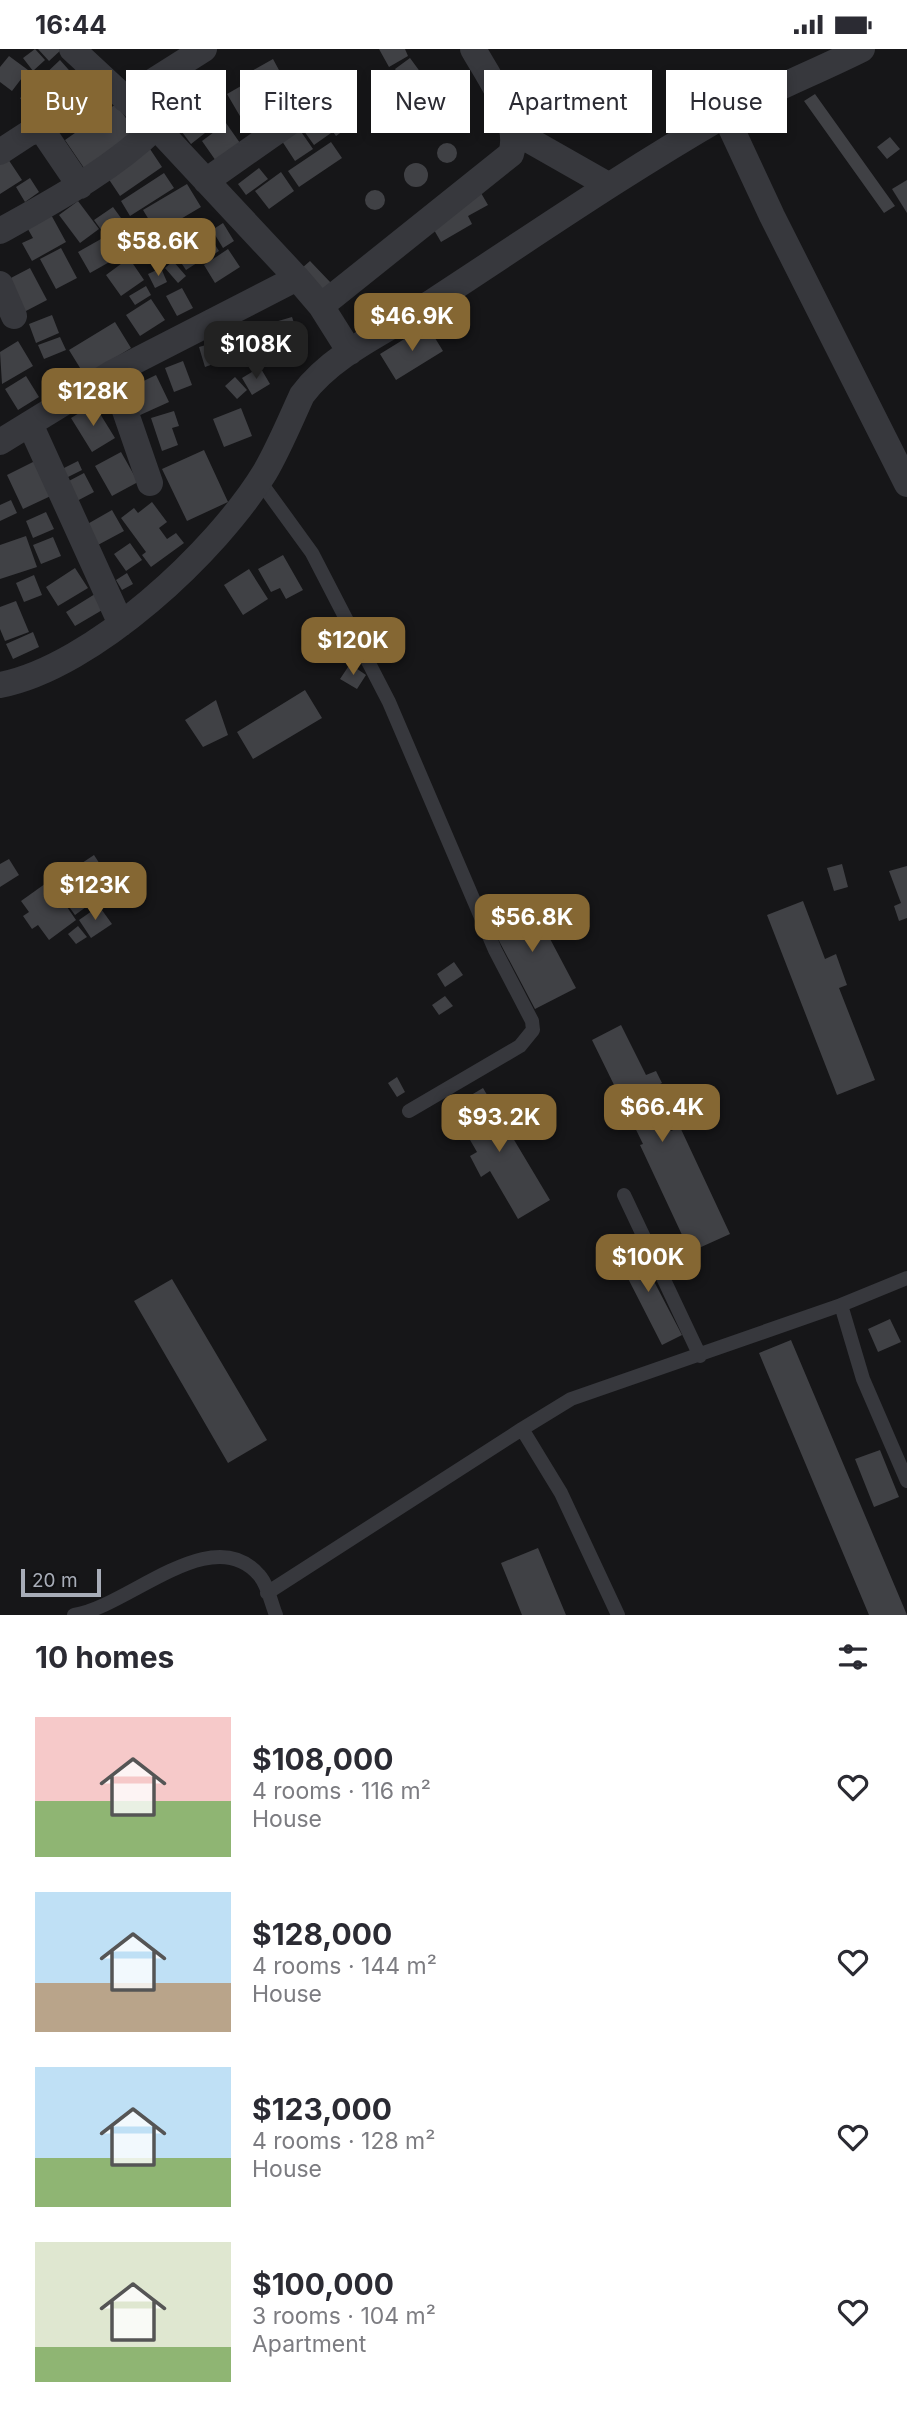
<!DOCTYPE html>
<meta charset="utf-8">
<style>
body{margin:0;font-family:Inter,sans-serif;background:#f2f2f3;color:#2b2b33;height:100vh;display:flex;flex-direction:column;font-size:26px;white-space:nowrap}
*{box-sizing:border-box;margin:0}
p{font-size:23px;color:#7c7c81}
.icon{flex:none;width:38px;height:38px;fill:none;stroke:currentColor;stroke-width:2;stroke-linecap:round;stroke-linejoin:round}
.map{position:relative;height:1566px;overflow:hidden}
.drawer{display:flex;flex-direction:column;background:#fff;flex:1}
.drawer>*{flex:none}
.guide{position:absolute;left:21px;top:21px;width:866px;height:63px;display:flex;gap:14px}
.scale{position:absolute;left:21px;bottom:18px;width:80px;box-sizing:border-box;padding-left:7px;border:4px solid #a8adb8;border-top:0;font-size:19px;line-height:24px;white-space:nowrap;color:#a8adb8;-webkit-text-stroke:5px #111113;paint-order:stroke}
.price{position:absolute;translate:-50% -60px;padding:0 16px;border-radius:14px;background:#856733;color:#fff;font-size:23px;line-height:46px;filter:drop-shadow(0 2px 4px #0008)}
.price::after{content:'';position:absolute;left:50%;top:42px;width:21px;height:16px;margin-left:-10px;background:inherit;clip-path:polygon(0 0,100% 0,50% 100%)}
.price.selected{background:#222;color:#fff}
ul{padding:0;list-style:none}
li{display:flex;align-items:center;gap:21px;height:175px;padding:0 35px}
li span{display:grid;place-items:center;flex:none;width:196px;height:140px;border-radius:0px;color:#555}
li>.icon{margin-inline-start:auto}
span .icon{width:84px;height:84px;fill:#fffc;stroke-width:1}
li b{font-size:30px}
h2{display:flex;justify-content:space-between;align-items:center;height:84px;padding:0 35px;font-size:30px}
.pill{padding:0 24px;border-radius:0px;background:#fff;box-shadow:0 4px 10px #0003;font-size:24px;line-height:63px}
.pill.selected{background:#856733;color:#fff}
.status{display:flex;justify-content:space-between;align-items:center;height:49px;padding:0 35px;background:#fff;direction:ltr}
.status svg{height:19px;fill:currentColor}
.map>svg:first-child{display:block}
</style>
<div class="status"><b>16:44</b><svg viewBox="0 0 49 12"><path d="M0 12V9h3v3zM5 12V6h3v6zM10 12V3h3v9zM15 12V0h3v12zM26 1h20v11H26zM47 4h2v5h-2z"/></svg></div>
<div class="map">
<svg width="907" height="1566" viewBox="0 0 907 1566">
<rect width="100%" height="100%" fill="#161618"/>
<path fill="#404145" d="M35,0L45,11L33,22L23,9Z
M38,0H62L49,12Z
M379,0H405L408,7L389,18Z
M9,7L28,21L12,42L0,33V18Z
M410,9L421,24L405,35L395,20Z
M273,10L292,45L269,58L250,23Z
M60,11L76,29L55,47L40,30Z
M85,25L94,37L80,47L71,36Z
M248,33L265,63L244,74L227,45Z
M39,35L55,56L36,70L20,49Z
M175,37L189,57L165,75L150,55Z
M815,45L895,157L884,164L804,52Z
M208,49L224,69L191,95L176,75Z
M286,50L292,61L277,69L271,59Z
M116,55L138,86L84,119L65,91Z
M59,58L70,73L53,86L41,71Z
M338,61L350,77L336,87L324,70Z
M316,63L331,84L314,96L299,75Z
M226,74L240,94L216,112L202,92Z
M295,74L313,100L295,112L278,86Z
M890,88L900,100L887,110L877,98Z
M331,93L342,109L299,138L288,122Z
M437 104a10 10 0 1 1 20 0a10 10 0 1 1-20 0Z
M148,97L162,118L120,147L106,126Z
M8,110L22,131L0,145V115Z
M404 126a12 12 0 1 1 24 0a12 12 0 1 1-24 0Z
M259,119L268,130L246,146L238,135Z
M281,123L294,142L269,160L255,142Z
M164,124L174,139L130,167L121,152Z
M30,129L39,143L25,153L16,138Z
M907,131V164L892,140Z
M187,135L201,158L157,184L143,161Z
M365 151a10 10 0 1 1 20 0a10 10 0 1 1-20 0Z
M481,144L488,156L468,167L472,175L441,193L430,174Z
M78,152L99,180L80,194L59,166Z
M113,158L129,180L110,193L94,171Z
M49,162L66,193L32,212L22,194L33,189L25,175Z
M223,174L234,192L223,199L212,181Z
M128,182L135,191L115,205L109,197Z
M208,185L219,202L206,210L196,193Z
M101,190L113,211L90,224L78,203Z
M191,192L203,210L186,221L174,203Z
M61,199L77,229L56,240L40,210Z
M228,200L240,218L215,234L204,216Z
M129,209L144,231L121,247L106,226Z
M173,212L186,227L178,234L165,219Z
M310,212L331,234L323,242L302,219Z
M30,219L47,251L24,263L7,231Z
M161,219L167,233L155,239L148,225Z
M146,237L151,246L135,256L129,247Z
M182,239L193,259L177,267L166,247Z
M151,250L165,271L140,287L126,266Z
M52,266L59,284L36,294L29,275Z
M292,268L299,289L274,296L268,275Z
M115,273L131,299L85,327L69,301Z
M427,276L443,302L396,331L380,305Z
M60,288L66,301L44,310L38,296Z
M18,292L33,317L2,335L0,303Z
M213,294L219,313L205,318L199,298Z
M183,312L192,336L174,343L165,319Z
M260,318L270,335L252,346L242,329Z
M156,326L169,353L138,367L125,341Z
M26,327L39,348L18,361L5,340Z
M235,328L247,341L237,350L225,337Z
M94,355L115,389L92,403L71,369Z
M241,359L252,387L224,398L213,370Z
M174,362L179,377L172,379L178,396L162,402L151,369Z
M204,401L228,453L187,472L162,420Z
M121,403L138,433L112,447L95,417Z
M39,410L55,445L23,460L7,426Z
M78,412L82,421L64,430L60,421Z
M84,424L94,443L75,453L65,434Z
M11,451L17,464L0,472V456Z
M152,453L167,473L159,479L167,490L176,484L184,494L151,518L142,506L146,503L121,469L134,459L138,464Z
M112,461L124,482L96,497L84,477Z
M46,463L54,480L33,489L26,472Z
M26,487L37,518L0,530V496Z
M53,488L61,507L41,515L33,496Z
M130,494L142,511L126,522L114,505Z
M283,506L303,541L286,550L280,539L271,543L258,520Z
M75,519L88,539L58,557L46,538Z
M249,520L268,550L243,566L224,536Z
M127,524L133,535L122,541L116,531Z
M34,526L42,546L24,553L16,534Z
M95,545L104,560L75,577L66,563Z
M16,552L29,583L5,592L0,580V558Z
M33,583L39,598L13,610L6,595Z
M350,615L366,626L357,640L340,630Z
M305,641L322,669L253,710L237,683Z
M216,651L228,686L203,698L185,671Z
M94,806L111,832L90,846L73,820Z
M9,810L19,826L0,838V815Z
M842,815L848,838L834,842L827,819Z
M907,817V869L899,872L894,857L901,854L889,822Z
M66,820L90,855L75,866L50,831Z
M49,832L76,871L49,891L38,876L32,880L23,867L29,863L21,852Z
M529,850L576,939L535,960L488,871Z
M803,852L825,910L836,905L847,936L839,939L875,1031L837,1046L767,866Z
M99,857L112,875L91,889L79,871Z
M78,877L87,888L76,895L68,885Z
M454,913L463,926L445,938L437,925Z
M445,947L453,957L439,966L432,956Z
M621,976L646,1026L656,1022L662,1034L650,1040L671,1082L680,1078L730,1185L690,1203L640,1096L643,1095L592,991Z
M397,1028L405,1043L397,1048L388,1034Z
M483,1039L550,1151L518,1170L490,1122L481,1128L470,1107L477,1103L451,1058Z
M634,1194L682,1286L662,1296L615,1204Z
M172,1230L267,1391L228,1414L134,1252Z
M890,1270L901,1293L878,1303L868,1280Z
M791,1291L907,1566H869L759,1304Z
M880,1401L899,1448L874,1458L855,1410Z
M538,1499L566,1566H522L501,1514Z"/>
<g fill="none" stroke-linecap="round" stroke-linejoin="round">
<path stroke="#37383d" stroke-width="14" d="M259,431L312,504L389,653L495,901L532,972L533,981L520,997L409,1062
M624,1146L700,1307
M907,1229L841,1256L863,1330L907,1432
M522,1380L571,1350L841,1256
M267,1544L522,1380L561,1444L618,1566
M74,1566C128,1558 212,1471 259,1526C268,1536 271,1554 276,1566"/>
<path stroke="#37383d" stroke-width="26" d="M72,0L156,78L297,229L321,257L350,303
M125,50L204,0
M725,66L772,167L907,435
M513,82L608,136
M0,103L29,84L39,81L46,87L80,137
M206,132L300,66
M0,182C55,151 110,122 156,78
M0,235L14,267
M321,257L511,105C522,73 488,27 473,0
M112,324L150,434
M30,375L121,575
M0,393L112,324L297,229
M0,636C93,618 217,502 265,423C279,399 290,372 302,346C334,303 391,280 435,251C530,189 624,124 723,67C767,42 816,23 862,0"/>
</g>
</svg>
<div class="scale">20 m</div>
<b class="price" style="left:158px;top:229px">$58.6K</b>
<b class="price" style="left:412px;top:304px">$46.9K</b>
<b class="price selected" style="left:256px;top:332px">$108K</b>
<b class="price" style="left:93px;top:379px">$128K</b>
<b class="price" style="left:353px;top:628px">$120K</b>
<b class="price" style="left:95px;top:873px">$123K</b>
<b class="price" style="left:532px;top:905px">$56.8K</b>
<b class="price" style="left:662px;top:1095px">$66.4K</b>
<b class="price" style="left:499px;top:1105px">$93.2K</b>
<b class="price" style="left:648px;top:1245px">$100K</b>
<div class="guide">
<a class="pill selected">Buy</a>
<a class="pill">Rent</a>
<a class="pill">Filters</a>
<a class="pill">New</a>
<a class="pill">Apartment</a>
<a class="pill">House</a>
</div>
</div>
<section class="drawer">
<h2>10 homes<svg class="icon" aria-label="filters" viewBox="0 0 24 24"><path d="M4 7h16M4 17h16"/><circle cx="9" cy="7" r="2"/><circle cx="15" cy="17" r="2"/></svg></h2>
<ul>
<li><span style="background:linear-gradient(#f6c9c9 60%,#8fb573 0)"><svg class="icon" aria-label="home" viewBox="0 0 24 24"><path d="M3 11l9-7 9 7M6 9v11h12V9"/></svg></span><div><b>$108,000</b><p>4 rooms · 116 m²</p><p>House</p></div><svg class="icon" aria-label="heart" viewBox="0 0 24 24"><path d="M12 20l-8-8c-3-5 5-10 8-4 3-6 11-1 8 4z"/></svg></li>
<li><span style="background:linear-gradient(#bfe0f5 65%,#b9a48a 0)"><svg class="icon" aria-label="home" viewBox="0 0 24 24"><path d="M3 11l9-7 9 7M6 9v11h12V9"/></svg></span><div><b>$128,000</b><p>4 rooms · 144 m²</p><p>House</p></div><svg class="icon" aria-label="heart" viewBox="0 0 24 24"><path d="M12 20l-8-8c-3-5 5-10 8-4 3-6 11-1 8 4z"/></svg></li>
<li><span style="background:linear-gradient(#bfe0f5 65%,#8fb573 0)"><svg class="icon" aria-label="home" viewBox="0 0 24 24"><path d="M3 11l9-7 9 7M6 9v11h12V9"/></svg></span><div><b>$123,000</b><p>4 rooms · 128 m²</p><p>House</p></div><svg class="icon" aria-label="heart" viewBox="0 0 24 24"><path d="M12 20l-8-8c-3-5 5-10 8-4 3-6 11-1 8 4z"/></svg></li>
<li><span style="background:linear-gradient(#dfe7d0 75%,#8fb573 0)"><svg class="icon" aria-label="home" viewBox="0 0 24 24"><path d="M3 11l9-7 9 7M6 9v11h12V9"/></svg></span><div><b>$100,000</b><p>3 rooms · 104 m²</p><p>Apartment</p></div><svg class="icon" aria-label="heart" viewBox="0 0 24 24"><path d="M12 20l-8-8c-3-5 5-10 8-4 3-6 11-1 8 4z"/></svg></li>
</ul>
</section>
